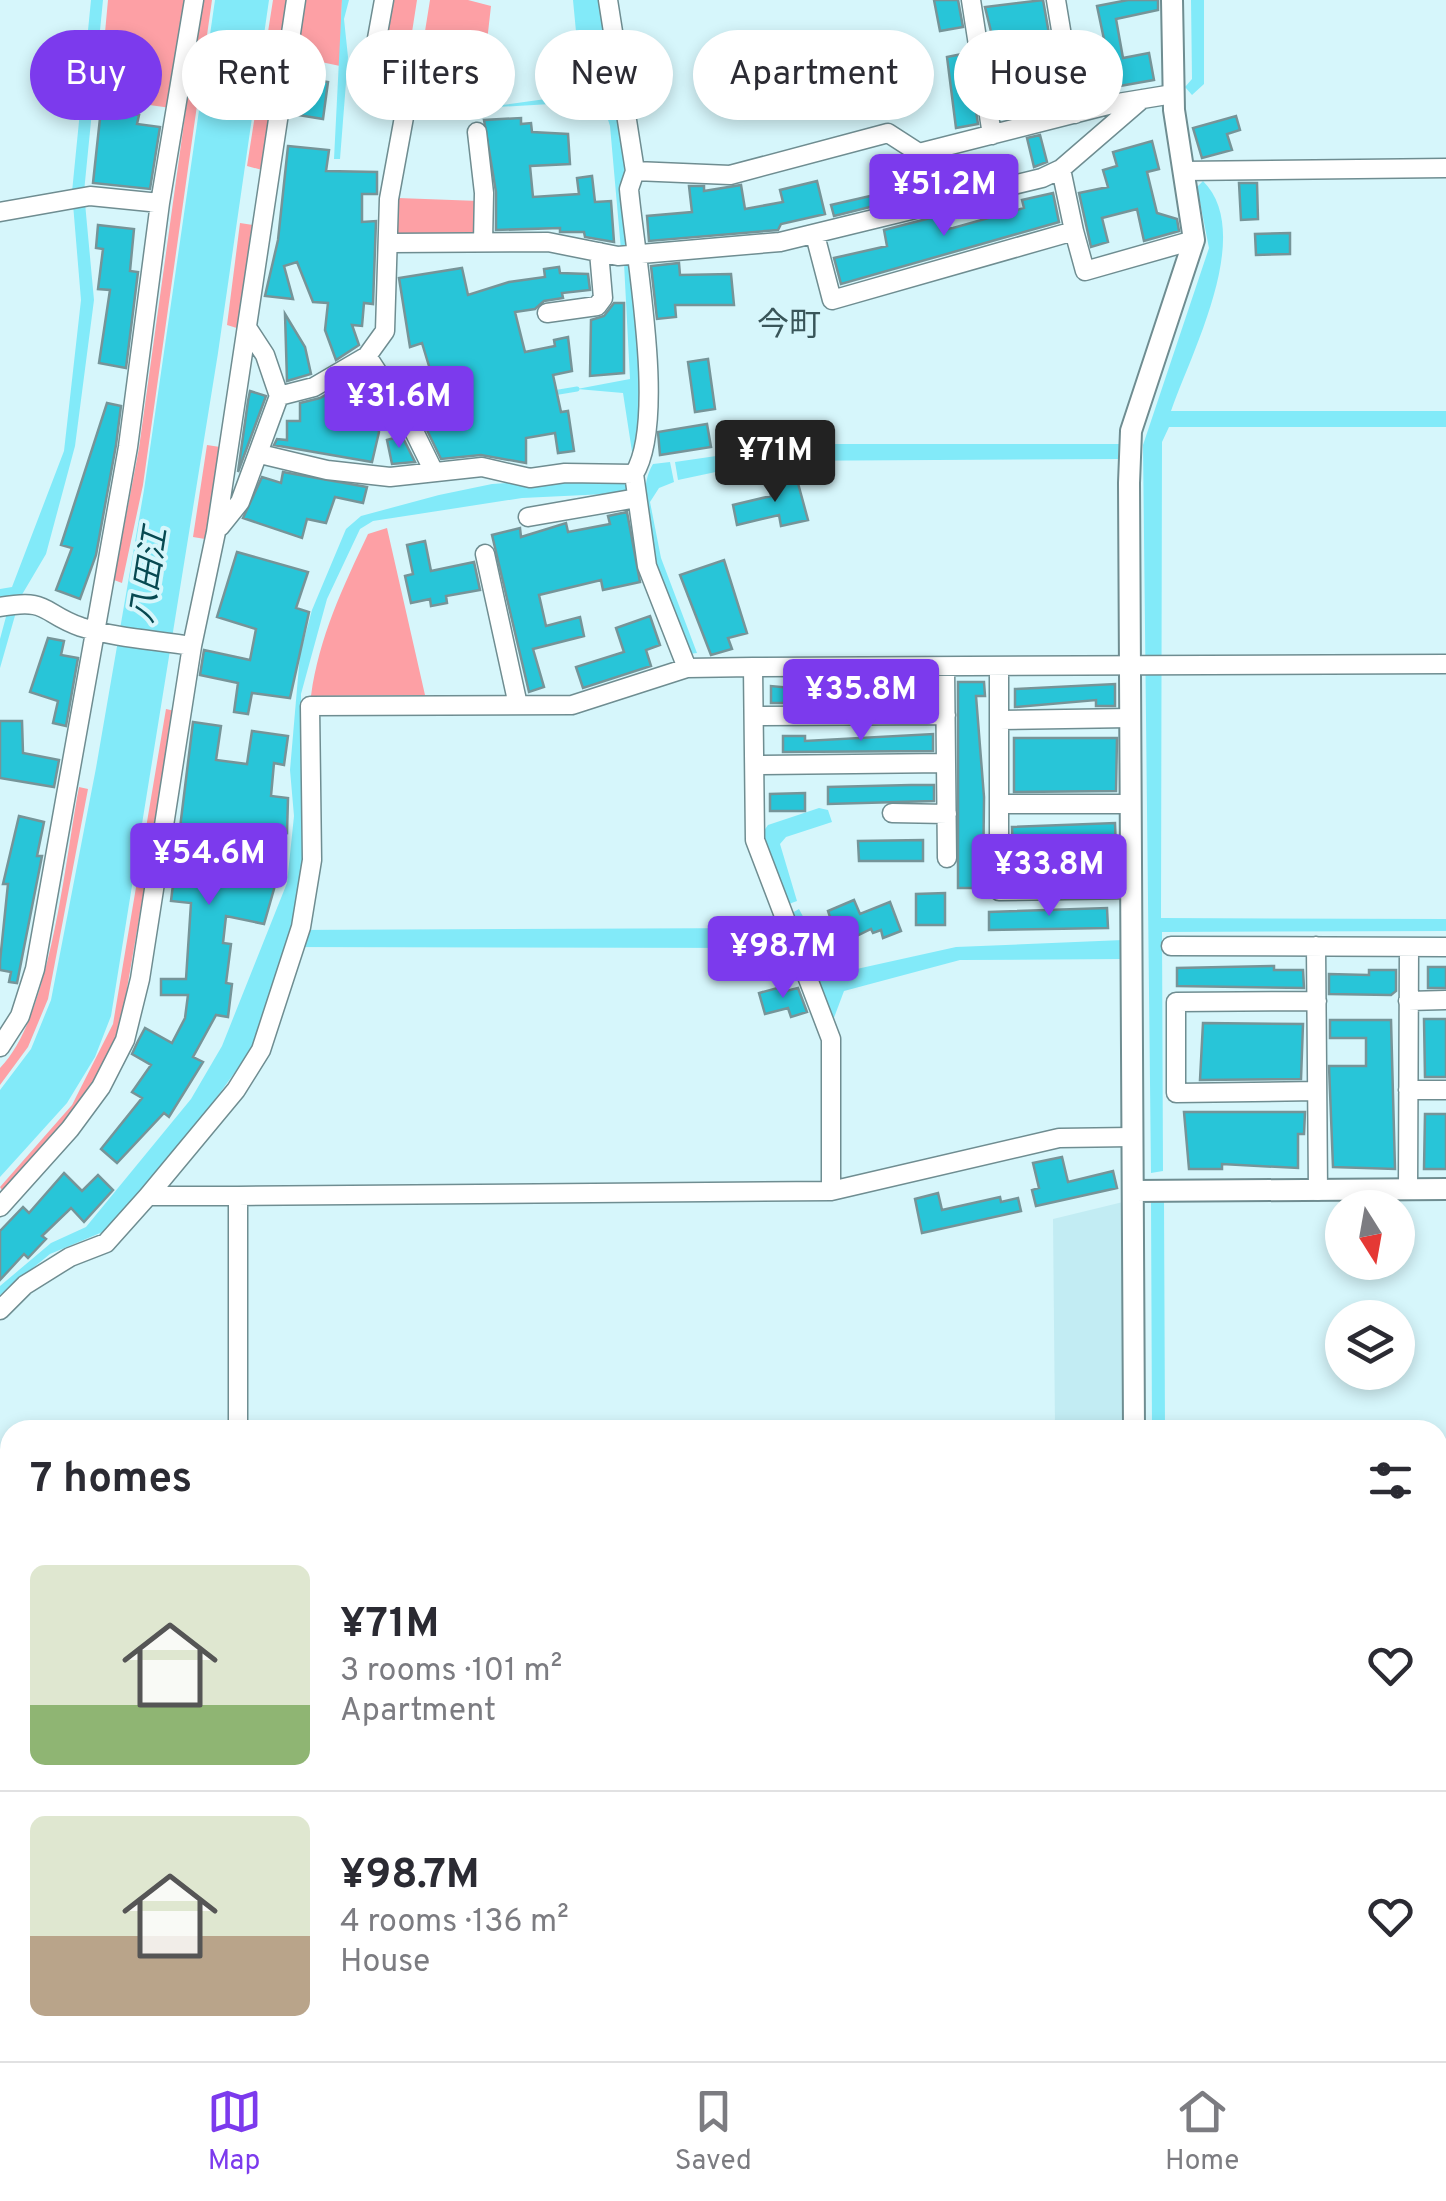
<!DOCTYPE html>
<meta charset="utf-8">
<style>
body{margin:0;font-family:Overpass,"Noto Sans JP",sans-serif;background:#f2f2f3;color:#2b2b33;height:100vh;display:flex;flex-direction:column;font-size:38px;white-space:nowrap}
*{box-sizing:border-box;margin:0}
p{font-size:32px;color:#7c7c81}
.icon{flex:none;width:55px;height:55px;fill:none;stroke:currentColor;stroke-width:2;stroke-linecap:round;stroke-linejoin:round}
.map{position:relative;flex:1;overflow:hidden}
.panel{position:absolute;left:0px;top:1420px;width:1448px;height:642px;display:flex;flex-direction:column;background:#fff;border-radius:30px 30px 0 0;box-shadow:0 5px 15px #0003}
.panel>*{flex:none}
.hud{position:absolute;left:30px;top:30px;width:1388px;height:90px;display:flex;gap:20px}
.needle{width:65px;rotate:169deg}
.fabs{position:absolute;left:1325px;top:1190px;display:grid;gap:20px}
.fabs a{display:grid;place-items:center;width:90px;height:90px;border-radius:50%;background:#fff;box-shadow:0 5px 15px #0003;font-size:50px}
.price{position:absolute;translate:-50% -85px;padding:0 22px;border-radius:10px;background:#7c3aed;color:#fff;font-size:32px;line-height:65px;filter:drop-shadow(0 2px 5px #0008)}
.price::after{content:'';position:absolute;left:50%;top:60px;width:30px;height:22px;margin-left:-15px;background:inherit;clip-path:polygon(0 0,100% 0,50% 100%)}
.price.active{background:#222;color:#fff}
ul{padding:0;list-style:none}
li{display:flex;align-items:center;gap:30px;height:250px;padding:0 30px}
li+li{border-top:2px solid #e1e1e2}
li span{display:grid;place-items:center;flex:none;width:280px;height:200px;border-radius:15px;color:#555}
li>.icon{margin-inline-start:auto}
span .icon{width:120px;height:120px;fill:#fffc;stroke-width:1}
li b{font-size:42px}
h2{display:flex;justify-content:space-between;align-items:center;height:120px;padding:0 30px;font-size:42px}
.pill{padding:0 35px;border-radius:45px;background:#fff;box-shadow:0 5px 15px #0003;font-size:35px;line-height:90px}
.pill.active{background:#7c3aed;color:#fff}
.tab-bar{display:flex;justify-content:space-around;align-items:center;height:140px;border-top:2px solid #e1e1e2;background:#fff;font-size:28px;color:#7c7c81}
.tab-bar a{display:grid;justify-items:center;gap:5px}
.tab-bar .active{color:#7c3aed}
.map>svg:first-child{display:block}
</style>
<div class="map">
<svg width="1446" height="2061" viewBox="0 0 1446 2061">
<rect width="100%" height="100%" fill="#d6f6fb"/>
<path fill="#c2ecf3" d="M1123,1202V1430L1055,1429L1053,1219Z"/>
<path fill="#fda0a5" d="M108,0H184L171,108L99,98Z
M201,0H212L143,485L122,583L114,580L139,448Z
M273,0H289L262,170L247,166Z
M302,0H342L340,66L293,56Z
M390,0H417L410,45L384,41Z
M430,0H468L491,6L485,59L422,50Z
M943,157L953,193L922,201L912,165Z
M398,198L479,201L478,239L397,236Z
M240,223L253,225L240,329L227,325Z
M207,445L220,447L205,539L193,537Z
M387,528L425,695L311,696C319,637 343,587 368,534Z
M166,709L175,711L120,1029L82,1103L4,1194L0,1187L72,1105L113,1024Z
M79,787L88,789L48,999L28,1047L0,1085V1068C51,1016 65,860 79,787Z"/>
<path fill="#82eaf9" d="M91,0H103L84,192L94,300L75,446L46,554L20,598L0,668V639L11,598H0V589L12,587L64,451L81,300L72,192Z
M215,0H269L218,353L111,1016L95,1057L67,1103L0,1177V1090L31,1049L51,1000L96,768L144,490Z
M342,0H349L344,19L348,57L340,159H334Z
M573,0H599L622,132L629,244L621,250L610,126L602,101L481,108L589,93L579,63Z
M1191,0H1204V84L1192,95L1185,87L1192,79Z
M1203,181C1255,233 1192,351 1171,411H1446V427H1169L1162,442L1161,918L1446,919V931L1162,932L1163,1171L1151,1173L1143,445L1209,248L1197,187Z
M624,263H631L641,403L638,456L633,458L623,393L577,389L630,379Z
M759,444H1120V459L768,461L678,480L675,462L730,454Z
M670,462L674,482L659,488L650,502L661,558L697,653L689,654C672,607 626,508 653,464Z
M567,479L625,481L627,493L522,498L373,521L360,529L327,599L301,694L303,855L291,930L784,928L790,914L799,909L834,974L956,947L1123,940L1124,959L960,960L844,991L832,1023L792,948L286,947L257,1042L182,1145L105,1231L50,1254L0,1295V1286L51,1243L86,1227L191,1099L222,1046L287,883L294,816L290,770L300,654L312,610L346,529L361,516L439,495L492,484Z
M819,808L828,810L832,822L786,837L780,844L797,901L786,905L761,835L768,825Z
M1151,1201H1164L1165,1430H1152Z"/>
<g fill="none" stroke-linecap="round" stroke-linejoin="round">
<path stroke="#82eaf9" stroke-width="5" d="M553,393L577,389
M0,1666L10,1691
M0,1778L10,1754"/>
</g>
<path fill="#28c5d8" stroke="#769498" stroke-width="2.5" d="M934,0H958L963,27L940,31Z
M1043,0L1054,62L1001,72L985,7Z
M1128,0H1158V10L1116,19L1123,58L1149,53L1154,80L1114,87L1097,6Z
M967,53L978,124L956,128L947,57Z
M303,78L328,82L323,119L298,115Z
M1055,90L1058,105L1038,110L1035,93Z
M101,109L139,115L137,124L160,127L150,189L93,183Z
M1236,116L1240,130L1227,134L1232,150L1202,158L1193,128Z
M521,118V124L531,123L532,132L568,134L570,164L530,166L533,197L579,194L577,178L592,176L595,202L611,201L614,242L585,237L584,232H560V228L496,230V192L484,120Z
M1040,135L1047,162L1034,167L1027,138Z
M1152,141L1159,169L1147,172L1157,213L1177,219L1179,231L1144,241L1137,209L1102,218L1108,242L1091,247L1079,193L1108,187L1103,170L1117,166L1113,152Z
M288,146L329,150L326,171L377,172V194H362V222L376,221L373,304L364,303L362,326L352,325L359,345L336,360L325,330L328,303L313,302L297,262L284,266L293,299L265,296L278,240Z
M989,157L994,177L959,185L954,166Z
M901,175L902,180L910,178L914,196L834,216L831,205L879,194L876,180Z
M817,181L825,214L781,224L778,230L649,241L647,216L692,212L689,186H704V191L741,185L745,209L783,202L780,190Z
M1239,183H1257L1258,219L1241,220Z
M1053,193L1059,222L841,284L834,258L887,246L884,230L938,216L941,230L953,228L1024,208L1022,200Z
M98,225L134,229L130,271L138,272L126,368L99,363L110,290L98,289L103,249L96,248Z
M1290,233V254L1256,255L1255,234Z
M679,263L680,275L731,274L734,305H675L676,317L657,319L651,266Z
M559,267L560,273L588,274L590,290L562,293L563,298L544,301L535,309L515,312L525,352L555,346L554,340L568,337L572,371L553,375L561,412L568,411L574,451L558,453L555,433L526,438V463L481,455L441,459L406,387L432,376L422,343L410,347L399,278L462,268L468,295L509,282L545,277L544,269Z
M614,303H624V373L590,376L591,320L604,316Z
M285,314L305,347L311,374L287,381Z
M708,359L715,409L695,412L688,362Z
M363,373L384,406L375,411L379,432L372,462L274,445L277,439L287,440V421H300V403L320,398Z
M250,391L266,396L238,472L248,401Z
M107,403L121,406L116,445L96,555L80,599L56,590L72,548L61,545Z
M707,424L711,447L660,455L658,432Z
M402,436L415,462L392,464L387,440Z
M283,472L367,487L363,503L335,497L326,523L307,519L302,538L243,518L262,477L281,483Z
M796,476L808,520L781,526L779,515L737,525L733,505L771,496L768,482Z
M627,512L640,582L603,590L601,580L539,595L546,626L580,617L584,636L533,649L544,687L529,692L492,535L520,528L521,537L566,523L568,532L610,524L608,516Z
M425,541L431,571L474,562L480,590L446,596L447,603L431,606L430,599L411,603L405,576L413,574L407,545Z
M237,552L308,572L296,608L309,612L290,698L252,693L248,714L234,712L238,683L200,675L204,650L250,660L256,629L217,617Z
M724,560L747,633L728,638L732,649L711,655L680,575Z
M650,616L660,645L646,650L651,666L583,688L576,667L624,652L616,628Z
M48,638L64,641L61,655L78,658L66,726L53,723L58,701L30,692Z
M958,682H984L985,696H976L984,797L983,888H958Z
M911,684L912,688H928V703H771V686L803,689Z
M1115,684V706H1096V700L1015,707V689Z
M0,721H22L23,753L59,760L54,787L0,778Z
M193,722L221,726L216,760L247,764L252,731L288,736L284,765L274,763L271,796L288,798L287,833L245,826L241,859L280,868L264,924L226,916L223,943L231,944L226,983L232,984L228,1017L216,1015L193,1057L203,1062L169,1117L164,1113L117,1163L101,1149L142,1098L132,1092L151,1065L132,1054L138,1041L145,1028L172,1043L185,1018L188,995H161V979H186L191,903L171,901Z
M933,734V751L783,752V736H805V741Z
M1014,738H1117L1116,791L1014,792Z
M911,785H934V801L828,804V787Z
M805,793V811H770V794Z
M19,816L44,822L37,856H42L17,983L9,982L11,972L0,970V961L8,884H3Z
M1115,823L1117,877L1014,878L1012,827Z
M923,840V861H859L858,841Z
M945,893V925H916V894Z
M854,900L860,914L890,902L901,931L883,938L881,930L873,933L871,929L824,952L814,927L831,920L828,911Z
M1107,908L1108,928L989,930V912Z
M1274,966V970H1303L1304,988L1177,986V968Z
M1428,967H1446V988H1428Z
M1369,970H1396V991L1391,995L1329,994V974L1369,975Z
M781,987L782,992L798,988L807,1012L791,1017L788,1008L765,1014L759,993Z
M1424,1019H1446V1077H1425Z
M1330,1020H1391L1395,1169L1333,1167L1329,1066H1366V1038H1330Z
M1203,1023L1303,1024L1301,1079L1200,1080Z
M1184,1112H1305L1304,1134H1298V1168L1222,1164V1169H1189Z
M1425,1114H1446V1169H1424Z
M1062,1157L1068,1182L1113,1171L1117,1188L1036,1206L1032,1190L1039,1188L1033,1163Z
M64,1173L82,1191L98,1175L113,1190L84,1222L71,1208L42,1236L46,1239L28,1258L24,1254L0,1280V1231L23,1207L29,1213Z
M938,1193L942,1210L1000,1197L1001,1202L1018,1198L1021,1211L922,1233L915,1199Z"/>
<g fill="none" stroke-linecap="round" stroke-linejoin="round">
<defs>
<path id="minor" d="M608,0L635,171L629,189C635,256 667,421 634,474L647,566L687,668
M971,0L992,135
M1056,0L1075,114
M477,132L484,193L483,242
M1061,169L1074,231
M635,171L730,175L888,133L919,153L1112,104L1173,94
M1183,171L1446,168
M0,212L90,196L160,203
M815,235L832,300L1074,231L1085,271L1194,240
M391,243L548,242L618,256L780,242L1042,178L1061,169L1142,99
M547,313L597,306L603,298L599,252
M248,329L265,355L279,396
M367,356L409,421L434,472
M260,454L327,470L390,477L482,467L530,478L565,473L634,474
M528,517L637,498
M220,527L240,502L279,396L314,387L367,356L385,331L389,199L415,57L376,44L384,0
M485,554L518,705
M0,607C50,598 41,613 81,627C116,638 156,640 192,646
M753,667L1446,664
M945,668L947,858
M999,668V891L1132,889
M754,716L946,715
M999,720L1131,718
M755,765L946,763
M999,804H1131
M892,813L947,814
M1171,946L1446,947
M1316,946L1318,1191
M1317,1001L1176,1002V1093L1317,1091
M1408,1001L1446,1000
M0,1047L20,1016L35,969L128,447L160,203L194,0
M1408,1090H1446
M1408,1190L1409,947
M238,1196H148L236,1090L261,1050L301,927L312,860L310,706L572,705L687,668L753,667L755,840L831,1039V1191
M0,1207L70,1129L101,1087L125,1040L140,979L192,646L216,532L296,0
M0,1310L25,1285L70,1257L106,1243L148,1196
M238,1430V1196L831,1191L1059,1138L1132,1137
M0,1727L10,1728
M1438,1727H1446
M240,2052V2061"/>
<path id="tertiary" d="M1134,1191L1446,1189
M1134,1430L1129,483L1131,431L1194,240L1174,110L1172,0
M1136,2052V2061"/>
</defs>
<use href="#minor" stroke="#6f8d91" stroke-width="21"/>
<use href="#tertiary" stroke="#6f8d91" stroke-width="24"/>
<use href="#minor" stroke="#fff" stroke-width="18"/>
<use href="#tertiary" stroke="#fff" stroke-width="20"/>
</g>
<g text-anchor="middle" stroke-width="8" stroke-linejoin="round" paint-order="stroke">
<g font-size="32" fill="#395559" stroke="#d6f6fb">
<text x="789" y="335">今町</text>
</g>
<g font-size="32" font-style="italic" fill="#074951" stroke="#d6f6fb">
<text transform="translate(148 575) rotate(-81)" y="11">八田江</text>
</g>
</g>
</svg>
<div class="fabs">
<a><svg class="needle" viewBox="-14 -14 28 28"><path d="M0-13l5 13h-10z" fill="#e53935"/><path d="M0 13l5-13h-10z" fill="#7c7c81"/></svg></a>
<a><svg class="icon" aria-label="layers" viewBox="0 0 24 24"><path d="M12 4l9 5-9 5-9-5zM3 14l9 5 9-5"/></svg></a>
</div>
<b class="price" style="left:944px;top:239px">¥51.2M</b>
<b class="price" style="left:399px;top:451px">¥31.6M</b>
<b class="price active" style="left:775px;top:505px">¥71M</b>
<b class="price" style="left:861px;top:744px">¥35.8M</b>
<b class="price" style="left:209px;top:908px">¥54.6M</b>
<b class="price" style="left:1049px;top:919px">¥33.8M</b>
<b class="price" style="left:783px;top:1001px">¥98.7M</b>
<div class="hud">
<a class="pill active">Buy</a>
<a class="pill">Rent</a>
<a class="pill">Filters</a>
<a class="pill">New</a>
<a class="pill">Apartment</a>
<a class="pill">House</a>
</div>
<section class="panel">
<h2>7 homes<svg class="icon" aria-label="filters" viewBox="0 0 24 24"><path d="M4 7h16M4 17h16"/><circle cx="9" cy="7" r="2"/><circle cx="15" cy="17" r="2"/></svg></h2>
<ul>
<li><span style="background:linear-gradient(#dfe7d0 70%,#8fb573 0)"><svg class="icon" aria-label="home" viewBox="0 0 24 24"><path d="M3 11l9-7 9 7M6 9v11h12V9"/></svg></span><div><b>¥71M</b><p>3 rooms · 101 m²</p><p>Apartment</p></div><svg class="icon" aria-label="heart" viewBox="0 0 24 24"><path d="M12 20l-8-8c-3-5 5-10 8-4 3-6 11-1 8 4z"/></svg></li>
<li><span style="background:linear-gradient(#dfe7d0 60%,#b9a48a 0)"><svg class="icon" aria-label="home" viewBox="0 0 24 24"><path d="M3 11l9-7 9 7M6 9v11h12V9"/></svg></span><div><b>¥98.7M</b><p>4 rooms · 136 m²</p><p>House</p></div><svg class="icon" aria-label="heart" viewBox="0 0 24 24"><path d="M12 20l-8-8c-3-5 5-10 8-4 3-6 11-1 8 4z"/></svg></li>
</ul>
</section>
</div>
<nav class="tab-bar">
<a class="active"><svg class="icon" aria-label="map" viewBox="0 0 24 24"><path d="M3 6l6-2 6 2 6-2v14l-6 2-6-2-6 2zM9 4v14M15 6v14"/></svg>Map</a>
<a><svg class="icon" aria-label="saved" viewBox="0 0 24 24"><path d="M7 4h10v16l-5-4-5 4z"/></svg>Saved</a>
<a><svg class="icon" aria-label="home" viewBox="0 0 24 24"><path d="M3 11l9-7 9 7M6 9v11h12V9"/></svg>Home</a>
</nav>
